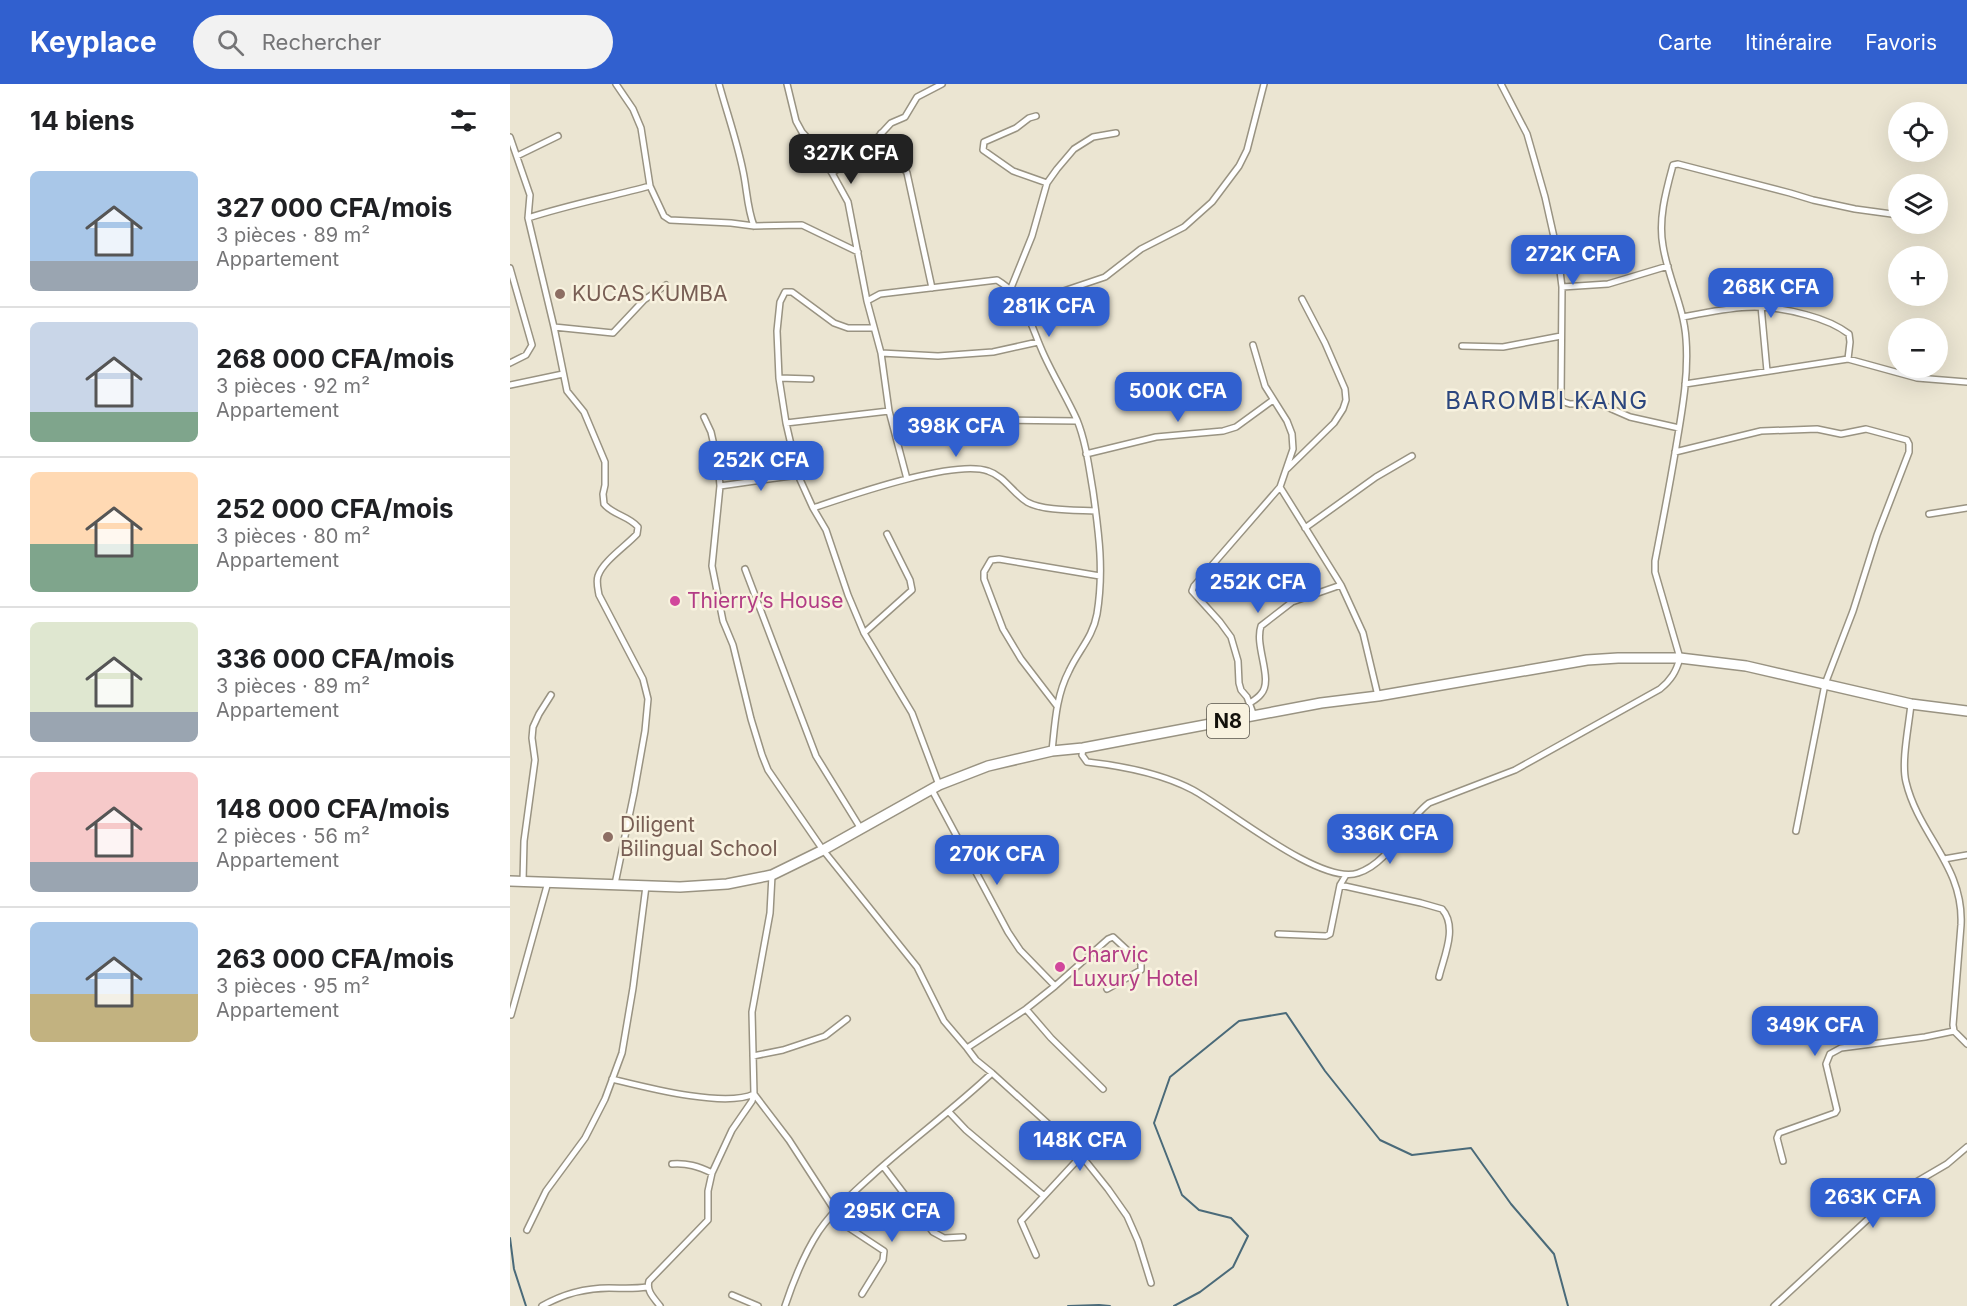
<!DOCTYPE html>
<html lang="fr">
<meta charset="utf-8">
<style>
body{margin:0;font-family:Inter,sans-serif;background:#f2f2f2;color:#202124;height:100vh;display:flex;flex-direction:column;font-size:22px;white-space:nowrap}
*{box-sizing:border-box;margin:0}
p{font-size:20px;color:#757577}
.icon{flex:none;width:33px;height:33px;fill:none;stroke:currentColor;stroke-width:2;stroke-linecap:round;stroke-linejoin:round}
.map{position:relative;flex:1;overflow:hidden}
.details{display:flex;flex-direction:column;background:#fff;width:510px}
.details>*{flex:none}
.tools{position:absolute;left:1378px;top:18px;display:grid;gap:12px}
.tools a{display:grid;place-items:center;width:60px;height:60px;border-radius:50%;background:#fff;box-shadow:0 6px 24px #0002;font-size:30px}
.price{position:absolute;translate:-50% -51px;padding:0 14px;border-radius:12px;background:#3160cf;color:#fff;font-size:20px;line-height:39px;filter:drop-shadow(0 2px 3px #0008)}
.price::after{content:'';position:absolute;left:50%;top:36px;width:18px;height:14px;margin-left:-9px;background:inherit;clip-path:polygon(0 0,100% 0,50% 100%)}
.price.selected{background:#222;color:#fff}
ul{padding:0;list-style:none}
li{display:flex;align-items:center;gap:18px;height:150px;padding:0 30px}
li+li{border-top:2px solid #e0e0e0}
li span{display:grid;place-items:center;flex:none;width:168px;height:120px;border-radius:9px;color:#555}
li>.icon{margin-inline-start:auto}
span .icon{width:72px;height:72px;fill:#fffc;stroke-width:1}
li b{font-size:26px}
h2{display:flex;justify-content:space-between;align-items:center;height:72px;padding:0 30px;font-size:26px}
header{display:flex;align-items:center;gap:36px;box-sizing:border-box;height:84px;padding:0 30px;background:#3160cf;color:#fff}
header strong{font-size:28px}
nav{display:flex;gap:33px;margin-inline-start:auto;font-size:21px}
.search{width:420px;height:54px;background:#f2f2f2;display:flex;align-items:center;gap:15px;box-sizing:border-box;padding:0 21px;border-radius:33px;color:#757577;font-size:22px}
main{display:flex;flex:1;min-height:0}
.map>svg:first-child{display:block}
</style>
<header>
<strong>Keyplace</strong>
<div class="search"><svg class="icon" aria-label="search" viewBox="0 0 24 24"><circle cx="10" cy="10" r="6"/><path d="M15 15l6 6"/></svg>Rechercher</div>
<nav><a>Carte</a><a>Itinéraire</a><a>Favoris</a></nav>
</header>
<main>
<section class="details">
<h2>14 biens<svg class="icon" aria-label="filters" viewBox="0 0 24 24"><path d="M4 7h16M4 17h16"/><circle cx="9" cy="7" r="2"/><circle cx="15" cy="17" r="2"/></svg></h2>
<ul>
<li><span style="background:linear-gradient(#a9c7e8 75%,#9aa5b1 0)"><svg class="icon" aria-label="home" viewBox="0 0 24 24"><path d="M3 11l9-7 9 7M6 9v11h12V9"/></svg></span><div><b>327 000 CFA/mois</b><p>3 pièces · 89 m²</p><p>Appartement</p></div></li>
<li><span style="background:linear-gradient(#c9d6e8 75%,#7fa58c 0)"><svg class="icon" aria-label="home" viewBox="0 0 24 24"><path d="M3 11l9-7 9 7M6 9v11h12V9"/></svg></span><div><b>268 000 CFA/mois</b><p>3 pièces · 92 m²</p><p>Appartement</p></div></li>
<li><span style="background:linear-gradient(#ffd9b3 60%,#7fa58c 0)"><svg class="icon" aria-label="home" viewBox="0 0 24 24"><path d="M3 11l9-7 9 7M6 9v11h12V9"/></svg></span><div><b>252 000 CFA/mois</b><p>3 pièces · 80 m²</p><p>Appartement</p></div></li>
<li><span style="background:linear-gradient(#dfe7d0 75%,#9aa5b1 0)"><svg class="icon" aria-label="home" viewBox="0 0 24 24"><path d="M3 11l9-7 9 7M6 9v11h12V9"/></svg></span><div><b>336 000 CFA/mois</b><p>3 pièces · 89 m²</p><p>Appartement</p></div></li>
<li><span style="background:linear-gradient(#f6c9c9 75%,#9aa5b1 0)"><svg class="icon" aria-label="home" viewBox="0 0 24 24"><path d="M3 11l9-7 9 7M6 9v11h12V9"/></svg></span><div><b>148 000 CFA/mois</b><p>2 pièces · 56 m²</p><p>Appartement</p></div></li>
<li><span style="background:linear-gradient(#a9c7e8 60%,#c2b280 0)"><svg class="icon" aria-label="home" viewBox="0 0 24 24"><path d="M3 11l9-7 9 7M6 9v11h12V9"/></svg></span><div><b>263 000 CFA/mois</b><p>3 pièces · 95 m²</p><p>Appartement</p></div></li>
</ul>
</section>
<div class="map">
<svg width="1457" height="1222" viewBox="0 0 1457 1222">
<rect width="100%" height="100%" fill="#ebe5d2"/>
<g fill="none" stroke-linecap="round" stroke-linejoin="round">
<path stroke="#4a6a79" stroke-width="2" d="M0,1154L4,1185L16,1222
M558,1222L589,1221L600,1222
M664,1222L690,1208L723,1183L738,1152L721,1134L689,1126L672,1111L644,1039L660,993L729,937L776,929L815,987L870,1056L902,1071L961,1064L1001,1120L1044,1170L1058,1222"/>
<defs>
<path id="minor" d="M106,0L123,25L131,44L140,102L154,132L160,136L221,139L244,142L292,141L348,168
M209,0C217,29 227,57 233,87C237,105 237,124 244,142
M277,0L286,37L292,48L302,59L322,89L338,118L357,217
M991,0L1017,50L1035,113L1048,171L1052,203L1051,315L1054,318L1060,320L1088,319L1120,333L1169,344
M526,32L519,34L506,44L474,58L473,66L503,87L537,99
M371,49L397,89L422,204
M0,53L20,111L18,134L44,243L57,307L74,328L95,378V401L93,410L94,420C103,431 119,432 128,443L127,450C116,462 93,477 88,492C86,498 88,505 89,511L133,595L138,615L135,647L124,709L105,800
M7,72L48,52
M322,89L356,66L381,39L395,33L407,13L432,0
M18,134C58,121 99,113 140,102
M0,184L22,261L16,271L0,279
M1052,203L1098,200L1158,182
M501,204L522,152L537,99L547,85L564,65L583,53L606,49
M512,221L595,193L631,165L674,143L702,118L729,82L737,66L754,0
M1251,222L1257,287
M1173,233C1219,224 1250,217 1297,231C1312,235 1327,241 1339,250L1340,258L1338,275
M44,243L103,249L134,216L156,201
M364,244H338L324,239L282,208H275L270,218L267,247L269,294L276,339L288,391L303,424L316,446L338,511L354,549L402,629L429,701
M743,261L755,302L777,337L782,350L783,365L770,403L831,501L853,549L868,612
M952,262L993,263L1051,252
M371,269L428,272L483,268L528,258
M269,294L301,295
M1175,300L1338,275L1407,294L1457,298
M0,301L53,290
M379,327L397,395
M194,333L201,348L208,379L210,402L202,482L213,537L223,561L241,635L252,671L258,686L313,766L407,883L434,937L457,964L516,925L545,902L598,855L603,853L631,879V886L597,905
M276,339L379,327L371,269L357,217L370,210L487,196C517,214 520,241 534,271C544,293 557,314 567,336C576,358 579,384 583,407C589,450 594,487 587,530C583,553 568,567 559,587C546,612 545,639 542,667
M383,342L425,335L567,337
M1165,368L1251,347L1307,345L1331,350L1356,345L1397,356L1399,360V368L1367,451L1343,527L1315,600L1286,747
M576,370L646,353L713,347L726,343L763,316
M777,385L824,339L833,325L836,316L835,305L815,259L792,215
M210,402L288,391
M303,424C339,412 444,375 478,387C494,392 503,409 517,418C533,427 566,426 585,427
M1419,430L1457,424
M795,444L866,393L902,372
M235,485L306,672L351,745
M354,549L402,506L400,496L377,450
M740,619C743,617 748,614 751,610C764,596 744,562 751,542L782,518L831,501
M1401,620C1399,641 1391,678 1396,698C1409,752 1454,782 1451,841L1443,941L1444,947L1457,960
M547,622L511,575L493,545L474,495V488L481,476L489,475L590,492
M744,632L737,613L731,606L729,599L728,577L721,553L710,538L682,507L684,502L770,403
M573,664L572,671L577,678C613,682 651,689 683,706C718,725 811,802 848,789C881,778 893,739 919,719L1005,686L1150,605C1161,596 1166,588 1170,574L1145,488V477C1152,441 1159,405 1165,369C1171,332 1179,293 1176,255C1174,223 1158,194 1153,162C1148,135 1156,107 1163,81L1168,80L1280,109L1303,116L1345,125L1389,131
M422,706L498,848L510,866L545,902
M1434,775L1457,771
M13,797L14,757L25,676L22,654L23,643L29,630L41,611
M830,801L911,819L932,825C948,843 934,872 929,893
M768,850L816,852L820,850L830,801L836,791
M516,925L541,954L593,1005
M1,931L38,798
M243,972L273,966L315,952L337,935
M482,989L566,1065L598,1105L617,1132L628,1157L641,1199
M102,995C135,1003 214,1024 244,1010L279,1056L325,1127
M439,1028L456,1046L533,1111
M1273,1077L1267,1054L1269,1049L1325,1029L1327,1026L1316,980L1320,970L1331,964L1415,953L1444,947
M162,1080C177,1079 188,1082 202,1089
M373,1082L423,1148L434,1154L453,1153
M321,1132L374,1167L373,1176L352,1210
M17,1146L36,1107L75,1054L95,1015L112,969L123,904L136,802
M526,1171L511,1137L571,1072
M222,1211L248,1222
M32,1222C53,1210 75,1204 99,1204C113,1204 124,1205 137,1203
M150,1222C144,1214 136,1207 139,1197L198,1136V1107L202,1089L222,1046L242,1017L244,1010L242,928L260,829L262,791
M275,1222C284,1195 294,1170 309,1147C325,1124 346,1106 366,1088C404,1054 445,1024 482,989L466,976L457,964
M1264,1222L1384,1111L1437,1080L1457,1063"/>
<path id="trunk" d="M0,797L170,803L217,800L262,791L313,766L429,701L478,682L542,667L573,664L811,619L868,612L1077,576L1108,574H1170L1236,582L1401,620L1457,627"/>
</defs>
<use href="#minor" stroke="#999382" stroke-width="8"/>
<use href="#trunk" stroke="#999382" stroke-width="12"/>
<use href="#minor" stroke="#fff" stroke-width="5"/>
<use href="#trunk" stroke="#fff" stroke-width="9"/>
</g>
<g fill="#8d6e63" stroke="#f8f2df" stroke-width="2">
<circle cx="50" cy="210" r="6"/>
<circle cx="98" cy="753" r="6"/>
</g>
<g fill="#d1479c" stroke="#f8f2df" stroke-width="2">
<circle cx="165" cy="517" r="6"/>
<circle cx="550" cy="883" r="6"/>
</g>
<g text-anchor="middle" stroke-width="5" stroke-linejoin="round" paint-order="stroke">
<rect fill="#f8f2df" stroke="#58544b" stroke-width="1.5" x="697" y="620" width="42" height="34" rx="4.5"/>
<g font-size="20" font-weight="bold" fill="#13110b">
<text x="718" y="644">N8</text>
</g>
<g font-size="21" fill="#785e54" stroke="#f8f2df" text-anchor="start">
<text x="62" y="217">KUCAS KUMBA</text>
<text x="110" y="748">Diligent<tspan x="110" dy="24">Bilingual School</tspan></text>
</g>
<g font-size="21" fill="#b23c85" stroke="#f8f2df" text-anchor="start">
<text x="177" y="524">Thierry’s House</text>
<text x="562" y="878">Charvic<tspan x="562" dy="24">Luxury Hotel</tspan></text>
</g>
<g font-size="24" letter-spacing="1.5" fill="#2c467e" stroke="#f8f2df">
<text x="1037" y="325">BAROMBI KANG</text>
</g>
</g>
</svg>
<div class="tools">
<a><svg class="icon" aria-label="locate" viewBox="0 0 24 24"><circle cx="12" cy="12" r="6"/><path d="M12 2v4M12 18v4M2 12h4M18 12h4"/></svg></a>
<a><svg class="icon" aria-label="layers" viewBox="0 0 24 24"><path d="M12 4l9 5-9 5-9-5zM3 14l9 5 9-5"/></svg></a>
<a>+</a>
<a>−</a>
</div>
<b class="price selected" style="left:341px;top:101px">327K CFA</b>
<b class="price" style="left:1063px;top:202px">272K CFA</b>
<b class="price" style="left:1261px;top:235px">268K CFA</b>
<b class="price" style="left:539px;top:254px">281K CFA</b>
<b class="price" style="left:668px;top:339px">500K CFA</b>
<b class="price" style="left:446px;top:374px">398K CFA</b>
<b class="price" style="left:251px;top:408px">252K CFA</b>
<b class="price" style="left:748px;top:530px">252K CFA</b>
<b class="price" style="left:880px;top:781px">336K CFA</b>
<b class="price" style="left:487px;top:802px">270K CFA</b>
<b class="price" style="left:1305px;top:973px">349K CFA</b>
<b class="price" style="left:570px;top:1088px">148K CFA</b>
<b class="price" style="left:1363px;top:1145px">263K CFA</b>
<b class="price" style="left:382px;top:1159px">295K CFA</b>
</div>
</main>
